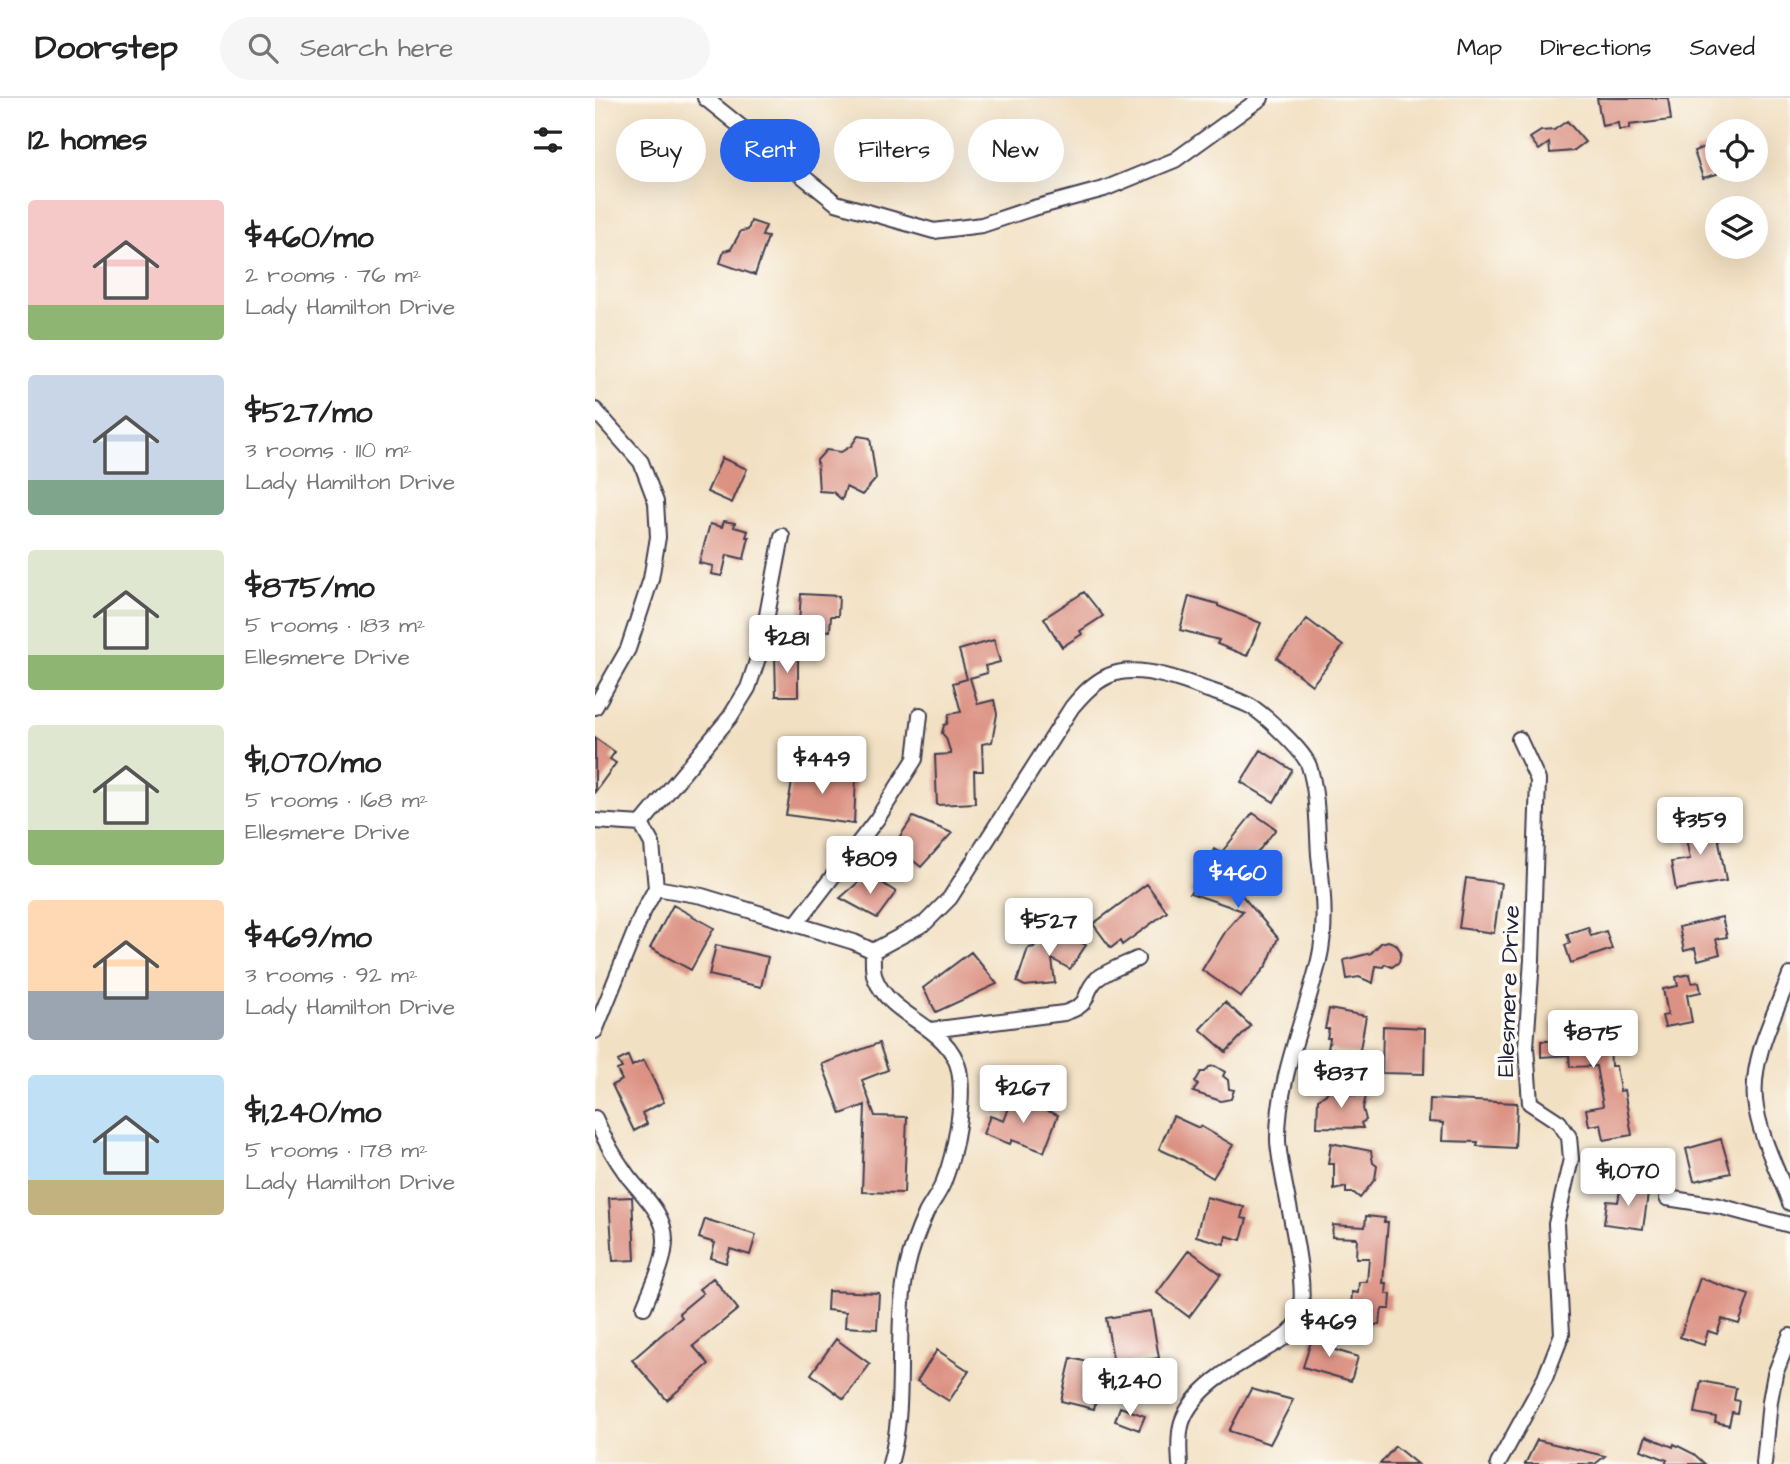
<!DOCTYPE html>
<meta charset="utf-8">
<style>
body{margin:0;font-family:"Architects Daughter",sans-serif;background:#f6f6f6;color:#222;height:100vh;display:flex;flex-direction:column;font-size:26px;white-space:nowrap}
*{box-sizing:border-box;margin:0}
p{font-size:23px;color:#767676}
.icon{flex:none;width:38px;height:38px;fill:none;stroke:currentColor;stroke-width:2;stroke-linecap:round;stroke-linejoin:round}
.map{position:relative;flex:1;overflow:hidden}
.sheet{display:flex;flex-direction:column;background:#fff;width:595px}
.sheet>*{flex:none}
.top-card{position:absolute;left:21px;top:21px;width:665px;height:63px;display:flex;gap:14px}
.controls{position:absolute;left:1110px;top:21px;display:grid;gap:14px}
.controls a{display:grid;place-items:center;width:63px;height:63px;border-radius:50%;background:#fff;box-shadow:0 7px 28px #0002;font-size:35px}
.price{position:absolute;translate:-50% -60px;padding:0 16px;border-radius:7px;background:#fff;color:#222;font-size:23px;line-height:46px;filter:drop-shadow(0 2px 4px #0008)}
.price::after{content:'';position:absolute;left:50%;top:42px;width:21px;height:16px;margin-left:-10px;background:inherit;clip-path:polygon(0 0,100% 0,50% 100%)}
.price.active{background:#2563eb;color:#fff}
ul{padding:0;list-style:none}
li{display:flex;align-items:center;gap:21px;height:175px;padding:0 28px}
li span{display:grid;place-items:center;flex:none;width:196px;height:140px;border-radius:7px;color:#555}
li>.icon{margin-inline-start:auto}
span .icon{width:84px;height:84px;fill:#fffc;stroke-width:1}
li b{font-size:30px}
h2{display:flex;justify-content:space-between;align-items:center;height:84px;padding:0 28px;font-size:30px}
.tag{padding:0 24px;border-radius:32px;background:#fff;box-shadow:0 7px 28px #0002;font-size:24px;line-height:63px}
.tag.active{background:#2563eb;color:#fff}
header{display:flex;align-items:center;gap:42px;box-sizing:border-box;height:98px;padding:0 35px;background:#fff;border-bottom:2px solid #e0e0e0}
header strong{font-size:33px}
nav{display:flex;gap:38px;margin-inline-start:auto;font-size:24px}
.search{width:490px;height:63px;background:#f6f6f6;display:flex;align-items:center;gap:18px;box-sizing:border-box;padding:0 24px;border-radius:38px;color:#767676;font-size:26px}
main{display:flex;flex:1;min-height:0}
.map>svg:first-child{display:block}
</style>
<header>
<strong>Doorstep</strong>
<div class="search"><svg class="icon" aria-label="search" viewBox="0 0 24 24"><circle cx="10" cy="10" r="6"/><path d="M15 15l6 6"/></svg>Search here</div>
<nav><a>Map</a><a>Directions</a><a>Saved</a></nav>
</header>
<main>
<section class="sheet">
<h2>12 homes<svg class="icon" aria-label="filters" viewBox="0 0 24 24"><path d="M4 7h16M4 17h16"/><circle cx="9" cy="7" r="2"/><circle cx="15" cy="17" r="2"/></svg></h2>
<ul>
<li><span style="background:linear-gradient(#f6c9c9 75%,#8fb573 0)"><svg class="icon" aria-label="home" viewBox="0 0 24 24"><path d="M3 11l9-7 9 7M6 9v11h12V9"/></svg></span><div><b>$460/mo</b><p>2 rooms · 76 m²</p><p>Lady Hamilton Drive</p></div></li>
<li><span style="background:linear-gradient(#c9d6e8 75%,#7fa58c 0)"><svg class="icon" aria-label="home" viewBox="0 0 24 24"><path d="M3 11l9-7 9 7M6 9v11h12V9"/></svg></span><div><b>$527/mo</b><p>3 rooms · 110 m²</p><p>Lady Hamilton Drive</p></div></li>
<li><span style="background:linear-gradient(#dfe7d0 75%,#8fb573 0)"><svg class="icon" aria-label="home" viewBox="0 0 24 24"><path d="M3 11l9-7 9 7M6 9v11h12V9"/></svg></span><div><b>$875/mo</b><p>5 rooms · 183 m²</p><p>Ellesmere Drive</p></div></li>
<li><span style="background:linear-gradient(#dfe7d0 75%,#8fb573 0)"><svg class="icon" aria-label="home" viewBox="0 0 24 24"><path d="M3 11l9-7 9 7M6 9v11h12V9"/></svg></span><div><b>$1,070/mo</b><p>5 rooms · 168 m²</p><p>Ellesmere Drive</p></div></li>
<li><span style="background:linear-gradient(#ffd9b3 65%,#9aa5b1 0)"><svg class="icon" aria-label="home" viewBox="0 0 24 24"><path d="M3 11l9-7 9 7M6 9v11h12V9"/></svg></span><div><b>$469/mo</b><p>3 rooms · 92 m²</p><p>Lady Hamilton Drive</p></div></li>
<li><span style="background:linear-gradient(#bfe0f5 75%,#c2b280 0)"><svg class="icon" aria-label="home" viewBox="0 0 24 24"><path d="M3 11l9-7 9 7M6 9v11h12V9"/></svg></span><div><b>$1,240/mo</b><p>5 rooms · 178 m²</p><p>Lady Hamilton Drive</p></div></li>
</ul>
</section>
<div class="map">
<svg width="1195" height="1366" viewBox="0 0 1195 1366">
<rect width="100%" height="100%" fill="#fdfcf7"/>
<filter id="ink" filterUnits="userSpaceOnUse"><feTurbulence type="fractalNoise" baseFrequency=".0143" numOctaves="2"/><feDisplacementMap in="SourceGraphic" scale="14" xChannelSelector="R" yChannelSelector="G"/><feConvolveMatrix kernelMatrix="1 2 1 2 8 2 1 2 1" color-interpolation-filters="sRGB"/></filter>
<filter id="wash" filterUnits="userSpaceOnUse"><feTurbulence type="fractalNoise" baseFrequency=".00686" numOctaves="4" result="noise"/><feDisplacementMap in="SourceGraphic" scale="28" xChannelSelector="R" yChannelSelector="G"/><feGaussianBlur stdDeviation="1.57" result="paint"/><feColorMatrix in="noise" values="0 0 0 0 0 0 0 0 0 0 0 0 0 0 0 0 0 1.4 0 .05"/><feComposite in="paint" operator="in"/></filter>
<g filter="url(#wash)">
<rect width="100%" height="100%" fill="#f2e0c2"/>
<g id="blocks">
<path fill="#dc9283" d="M1002,0H1073L1076,22L1034,27V31L1024,32L1023,25L1007,28Z
M972,23L990,44L978,53L955,55L954,45L944,52L935,40L946,33L959,32Z
M1122,44V76L1108,80L1099,53Z
M156,123L171,128L167,138L173,139L160,177L125,165L129,153L136,151L146,133L153,132Z
M263,338L275,340L281,381L267,397L251,389L247,402L238,394L224,393L222,362L231,352L246,354L256,348Z
M127,360L152,371L137,405L112,394Z
M129,423L140,425L139,429L153,433L151,439H154L149,461L132,457L127,478L116,476L118,468L104,465L115,426L127,429Z
M489,494L508,518L485,533L487,536L467,549L449,520Z
M206,496L244,498L243,518H236L235,533L225,532L224,540L203,539Z
M594,498L623,506V508L666,525L652,558L622,546L624,542L585,532Z
M712,521L748,548L717,587L682,560Z
M399,542L405,564L390,568L392,575L375,580L383,606L399,602L402,616L397,644L387,646L388,673H379L380,705L342,707L340,657L356,656L351,640L347,635L349,627L352,626L354,616L366,614L358,585L372,581L364,552Z
M180,556H203V598H181Z
M0,640L20,654L15,661L21,665L0,694Z
M666,652L697,672L679,704L646,684Z
M200,668L261,678L259,726L191,717Z
M658,715L681,731L650,770L658,776L644,794L683,840L672,867L646,899L607,872L632,831L648,813L595,795L619,751L626,755Z
M318,719L357,735L326,769L299,747Z
M1120,720L1131,783L1081,792L1076,764L1095,761L1088,725Z
M273,776L301,794L282,820L245,800Z
M871,780L906,785L899,835L864,830Z
M552,786L572,814L527,847L525,843L516,850L498,826Z
M78,807L119,830L96,872L55,850Z
M1127,819L1132,839L1121,841L1125,856L1103,862L1100,850L1089,853L1084,829Z
M993,829L996,838L1011,833L1017,851L976,865L970,847L975,845L972,836Z
M465,833L491,847L475,871L457,861L460,885L430,888L422,884L433,850L439,849L445,836L456,839Z
M793,843L801,846L806,854L804,864L797,869L790,866L788,869L781,868L778,885L764,879L752,881L749,862L776,855L786,845Z
M121,847L173,859L166,889L114,877Z
M376,854L402,886L341,914L328,890Z
M1095,876L1097,885L1104,884L1106,894L1092,897L1097,924L1070,929L1067,918L1073,917L1068,891L1083,888L1081,879Z
M630,904L656,928L631,954L605,931Z
M734,911L771,918L764,957L733,951L735,940H732L734,931H730Z
M1014,922L1016,968H1021L1025,993L1029,992L1037,1037L1009,1042L1006,1026L994,1028L991,1011L1008,1008L1001,968L975,969L974,957L946,959V943H957L956,925Z
M788,928L830,930L829,976L787,975Z
M284,945L293,972L267,982L280,1018L312,1019L309,1095L267,1094L270,1007L246,1016L227,966Z
M33,958L37,968L49,962L69,1004L47,1015L52,1026L39,1033L17,987L27,982L22,972L27,970L23,963Z
M620,968L630,974L628,978L633,982L634,991L639,992L636,1001L626,1003L598,994L603,987L600,984L606,974H610L614,969Z
M744,990L748,996L771,998L768,1010L771,1022L766,1025L768,1030L722,1029L723,1001L730,997L735,991Z
M418,999L463,1017L449,1054L417,1042L415,1046L388,1036L395,1018L409,1023Z
M835,1001L922,1005L920,1050L882,1048L883,1044L847,1043L848,1025L834,1024Z
M578,1018L604,1030L605,1028L638,1047L618,1080L588,1062L564,1051Z
M1126,1041L1136,1075L1099,1083L1091,1051Z
M736,1045L776,1053L778,1065L782,1068L780,1081L765,1100L759,1095H751V1089L739,1092V1066H733Z
M1026,1086L1054,1089L1048,1131L1009,1126L1012,1103L1023,1104Z
M37,1099L40,1162L18,1163L14,1100Z
M611,1099L649,1109L646,1120L652,1121L646,1142L631,1138L629,1146L601,1138Z
M771,1118L790,1120L789,1124H793L788,1185H792L791,1196H796L795,1211H787L784,1227L740,1225V1214L756,1215L757,1194L763,1195L764,1184H772L774,1160H761L762,1140L737,1139L738,1127L770,1129Z
M110,1121L161,1137L155,1157L135,1151L131,1165L116,1160L120,1145L104,1140Z
M594,1152L626,1176L594,1219L562,1195Z
M118,1180L143,1211L98,1248L114,1266L72,1302L37,1262L87,1219L84,1215L108,1195L104,1191Z
M1105,1180L1154,1197L1144,1226L1127,1221L1122,1236L1113,1233L1109,1247L1085,1239Z
M233,1193L284,1195L282,1231L250,1229L251,1214L232,1212Z
M556,1213L564,1260L519,1267L511,1220Z
M719,1234L737,1240L734,1250L763,1259L756,1283L708,1269Z
M241,1241L275,1266L249,1301L216,1276Z
M342,1252L374,1273L354,1303L322,1283Z
M476,1260L509,1268L499,1311L466,1303Z
M1106,1283L1141,1290L1139,1302L1144,1303L1142,1315L1137,1314L1134,1327L1120,1324L1121,1319L1100,1315Z
M656,1291L698,1302L675,1346L634,1333Z
M525,1309L550,1318L544,1332L520,1323Z
M1051,1338L1078,1349L1079,1346L1099,1356L1110,1366H1070L1072,1362L1046,1352Z
M942,1342L1010,1358L1000,1366H930Z
M800,1348L822,1366H785Z"/>
</g>
</g>
<g filter="url(#ink)">
<use href="#blocks" fill-opacity="0" stroke="#413e4f" stroke-width="2"/>
<g fill="none" stroke-linecap="round" stroke-linejoin="round">
<defs>
<path id="minor" d="M110,0L241,105L339,133L387,127L435,111L509,91L580,62L666,0
M0,312L46,364L61,404L63,439L56,481L33,551L0,609
M0,723L46,726L57,746L61,790L47,816L0,933
M46,726L135,619L153,590L165,554L187,438
M61,790L107,798L259,844L278,853L330,825L355,800L477,609C488,596 498,585 513,578C539,565 585,581 610,591C625,596 641,601 655,608C669,616 709,653 714,668C723,696 722,728 724,757C728,792 732,828 724,862C710,921 682,982 683,1043C685,1085 719,1191 702,1225C696,1238 676,1248 665,1254C637,1269 598,1292 587,1324C583,1337 584,1353 585,1366
M201,826L282,721L320,661L325,617
M278,853C278,862 277,872 280,880C296,921 354,927 364,972C370,1002 360,1055 349,1083C345,1094 337,1104 331,1115C323,1133 316,1151 312,1170C298,1235 313,1303 295,1366
M1195,877C1180,916 1156,959 1160,1002C1163,1035 1183,1073 1195,1105
M336,932L469,915C499,906 486,896 502,881C513,872 529,867 542,861
M0,1020C9,1041 19,1059 32,1077C47,1097 70,1115 70,1142C70,1165 57,1188 49,1209
M1072,1100L1124,1108L1195,1127
M903,1366L950,1280L967,1236L961,1126L976,1061L974,1039L964,1024L935,1005L931,949L937,861L943,682L924,641
M1169,1366L1175,1303L1180,1276L1195,1238"/>
</defs>
<use href="#minor" stroke="#413e4f" stroke-width="18"/>
<use href="#minor" stroke="#fff" stroke-width="14"/>
</g>
</g>
<g text-anchor="middle" stroke-width="7" stroke-linejoin="round" paint-order="stroke">
<g font-size="24" fill="#22223b" stroke="#fdfcf7">
<text transform="translate(913 893) rotate(-88)" y="8">Ellesmere Drive</text>
</g>
</g>
</svg>
<div class="controls">
<a><svg class="icon" aria-label="locate" viewBox="0 0 24 24"><circle cx="12" cy="12" r="6"/><path d="M12 2v4M12 18v4M2 12h4M18 12h4"/></svg></a>
<a><svg class="icon" aria-label="layers" viewBox="0 0 24 24"><path d="M12 4l9 5-9 5-9-5zM3 14l9 5 9-5"/></svg></a>
</div>
<b class="price" style="left:192px;top:577px">$281</b>
<b class="price" style="left:227px;top:698px">$449</b>
<b class="price" style="left:1105px;top:759px">$359</b>
<b class="price" style="left:275px;top:798px">$809</b>
<b class="price active" style="left:643px;top:812px">$460</b>
<b class="price" style="left:454px;top:860px">$527</b>
<b class="price" style="left:998px;top:972px">$875</b>
<b class="price" style="left:746px;top:1012px">$837</b>
<b class="price" style="left:428px;top:1027px">$267</b>
<b class="price" style="left:1033px;top:1110px">$1,070</b>
<b class="price" style="left:734px;top:1261px">$469</b>
<b class="price" style="left:535px;top:1320px">$1,240</b>
<div class="top-card">
<a class="tag">Buy</a>
<a class="tag active">Rent</a>
<a class="tag">Filters</a>
<a class="tag">New</a>
</div>
</div>
</main>
